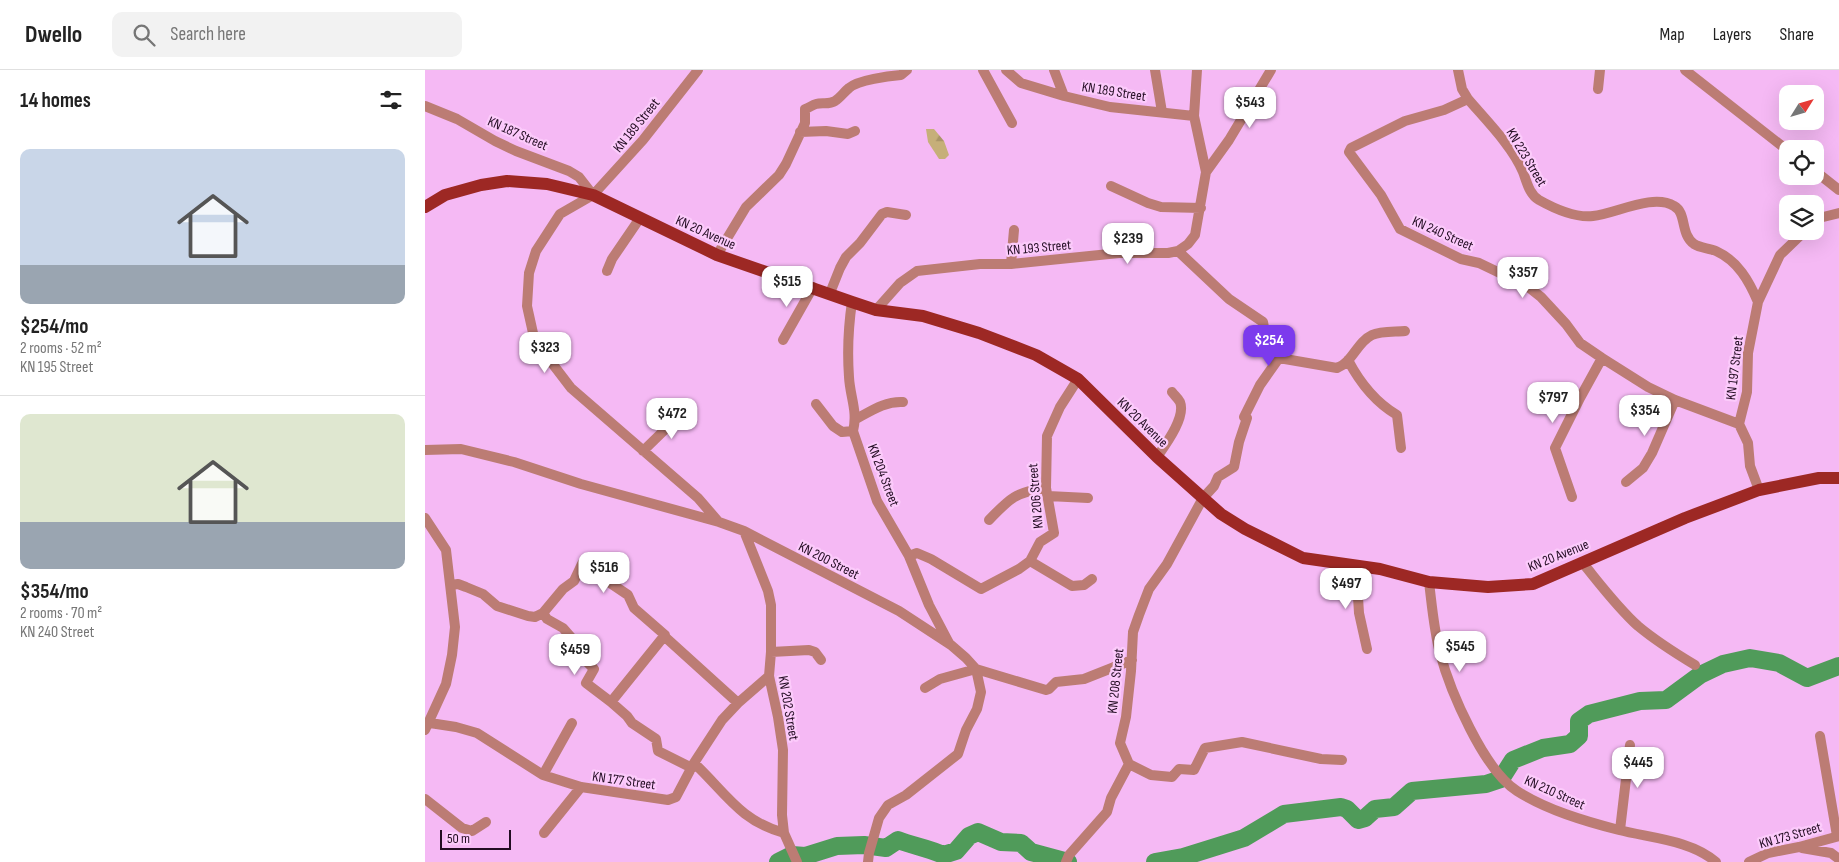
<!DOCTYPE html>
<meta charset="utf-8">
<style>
body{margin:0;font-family:"Sofia Sans Condensed",sans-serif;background:#f2f2f2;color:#222;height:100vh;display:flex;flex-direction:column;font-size:19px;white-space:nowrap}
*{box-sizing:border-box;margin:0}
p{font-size:16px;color:#767676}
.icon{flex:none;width:28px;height:28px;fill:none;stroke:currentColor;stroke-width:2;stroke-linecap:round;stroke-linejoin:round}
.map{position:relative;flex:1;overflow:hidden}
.panel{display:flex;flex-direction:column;background:#fff;width:425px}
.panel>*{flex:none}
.needle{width:32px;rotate:53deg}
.tools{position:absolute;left:1354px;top:15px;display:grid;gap:10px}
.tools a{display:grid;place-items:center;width:45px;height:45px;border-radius:10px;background:#fff;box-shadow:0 5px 20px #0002;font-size:25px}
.scale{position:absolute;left:15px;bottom:12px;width:71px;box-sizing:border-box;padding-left:5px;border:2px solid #220c22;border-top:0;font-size:14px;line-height:18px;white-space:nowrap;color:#220c22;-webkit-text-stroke:4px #fccbfb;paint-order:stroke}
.price{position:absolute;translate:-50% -42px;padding:0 11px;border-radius:10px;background:#fff;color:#222;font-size:16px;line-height:32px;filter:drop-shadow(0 1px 2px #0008)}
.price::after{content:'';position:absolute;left:50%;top:30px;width:15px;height:11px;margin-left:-8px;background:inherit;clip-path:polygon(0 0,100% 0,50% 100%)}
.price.on{background:#7c3aed;color:#fff}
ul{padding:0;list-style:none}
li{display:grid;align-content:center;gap:10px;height:265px;padding:0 20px}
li+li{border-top:1px solid #e0e0e0}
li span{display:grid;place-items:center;height:155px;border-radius:10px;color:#555}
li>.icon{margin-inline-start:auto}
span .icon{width:90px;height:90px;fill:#fffc;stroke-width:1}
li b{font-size:21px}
h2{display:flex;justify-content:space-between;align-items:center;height:60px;padding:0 20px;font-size:21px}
header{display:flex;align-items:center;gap:30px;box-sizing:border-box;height:70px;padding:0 25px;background:#fff;border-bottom:1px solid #e0e0e0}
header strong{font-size:24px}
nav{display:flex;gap:28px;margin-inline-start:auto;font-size:18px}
.search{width:350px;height:45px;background:#f2f2f2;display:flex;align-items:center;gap:12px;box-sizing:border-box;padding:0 18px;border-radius:10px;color:#767676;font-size:19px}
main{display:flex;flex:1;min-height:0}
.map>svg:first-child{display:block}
</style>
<header>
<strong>Dwello</strong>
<div class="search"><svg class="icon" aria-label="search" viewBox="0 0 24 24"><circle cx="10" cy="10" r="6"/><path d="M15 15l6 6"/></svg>Search here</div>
<nav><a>Map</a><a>Layers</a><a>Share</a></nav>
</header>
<main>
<section class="panel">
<h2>14 homes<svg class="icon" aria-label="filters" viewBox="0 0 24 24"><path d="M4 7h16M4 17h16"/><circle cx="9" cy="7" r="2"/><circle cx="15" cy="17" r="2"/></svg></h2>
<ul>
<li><span style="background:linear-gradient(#c9d6e8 75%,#9aa5b1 0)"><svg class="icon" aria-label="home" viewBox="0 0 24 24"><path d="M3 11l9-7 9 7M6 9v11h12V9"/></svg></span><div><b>$254/mo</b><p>2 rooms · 52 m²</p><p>KN 195 Street</p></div></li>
<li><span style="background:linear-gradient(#dfe7d0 70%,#9aa5b1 0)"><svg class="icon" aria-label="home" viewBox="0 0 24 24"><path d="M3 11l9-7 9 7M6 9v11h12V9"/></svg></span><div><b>$354/mo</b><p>2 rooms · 70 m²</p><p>KN 240 Street</p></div></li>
</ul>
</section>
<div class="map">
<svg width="1414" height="792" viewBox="0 0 1414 792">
<defs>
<pattern id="forest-firs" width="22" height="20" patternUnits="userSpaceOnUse" patternTransform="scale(1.25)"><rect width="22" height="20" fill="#c6af79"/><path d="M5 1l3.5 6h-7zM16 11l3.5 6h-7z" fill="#aa9568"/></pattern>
</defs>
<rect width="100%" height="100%" fill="#f5b9f4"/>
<path fill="url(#forest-firs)" d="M501,59H509L519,71L524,85L520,89H514L503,72Z"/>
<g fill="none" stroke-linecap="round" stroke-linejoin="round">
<path stroke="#509b5a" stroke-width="18" d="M353,792L367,785L380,786L412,776L439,775L461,778L473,770C488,776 504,778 518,785L531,781L544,766L553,762L576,772L596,773L606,782L643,792
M730,792L758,787L819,768L859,744L916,737L922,739L933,750L940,748L950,739L969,737L987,721L1061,714L1076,709L1088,690L1118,678L1145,674L1154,666V651L1164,644L1215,631L1241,630L1275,605L1298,594L1325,588L1354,593L1382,608L1414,596"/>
<path stroke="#bc7c74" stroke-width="10" d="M273,0L218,70L168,125L135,144L111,181L104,203L102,236L108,263L120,284L146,318L273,428L292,450
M558,0L587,53
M581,0L596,13L639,26L685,37L769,46
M629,0L639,26
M730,0L737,42
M1033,0L1037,19L1043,29L1019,40L980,51L926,78L924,82L956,125L975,159L1036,189L1054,193L1102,216L1116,227L1141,254L1155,273L1177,288L1223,317L1250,330L1314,354
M1260,0L1362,80
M1173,19L1175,0
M1043,29C1060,49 1088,77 1098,102C1102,112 1104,124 1114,130C1130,139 1150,148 1168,146C1190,144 1228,123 1249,136C1262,143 1255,164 1269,174C1275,178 1284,178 1291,181C1313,191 1324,211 1333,232
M0,36L32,49L70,71L91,81L144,101L154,107L168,125
M375,62L401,61L423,64L430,61
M1390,101L1414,120
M781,102L804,70L846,0
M686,116L723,133L736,137L776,138
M1390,152L1394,148L1414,143
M753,181L804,229L838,252L840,263L837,275L854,288L912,298C928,292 932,272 947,265C956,261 970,262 980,261
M292,185L321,137L354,105L361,94L380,53V39C384,38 387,35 391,34C397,32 404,35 410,31C415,28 419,22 424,18C433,10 464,6 476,5L482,0
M586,194L589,160
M182,201L187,189L215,148
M405,223L415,198L421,187L435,173L457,144L462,142L481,145
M427,232C423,259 422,279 424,307C425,327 433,341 428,361L452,431L484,486L504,535L524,573
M451,240L475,213L492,201L555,194H586L694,183H743L753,181L763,174L770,165L781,102L769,46L772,0
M358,270L388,217
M923,290C935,313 950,332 972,345L976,378
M391,334L408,356L417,362L428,361
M431,349C446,341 460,331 478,332
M0,380L36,379L89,392L156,414L294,452L319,461L474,541L526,575L541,588L551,599L556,622L552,639L541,660L533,684L481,725L463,735L454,748L444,783L443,792
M218,381L259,341
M732,387C741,374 761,347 755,332C753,328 749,325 747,322
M1201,412L1218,398L1227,383L1250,330
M1334,420L1325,396L1323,373L1314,354L1322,322L1323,283L1333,232L1355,185L1380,161
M623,426L663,428
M1147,427L1130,378L1155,328L1177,288
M0,448L21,480L30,557L27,585L21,614L0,660
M564,450C585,428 591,422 621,418
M319,461L343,521L346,535V582L344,606L353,647L358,680L357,745L359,763L372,792
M484,486L492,483L506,489L556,519L594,499L605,491L615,472L629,463L621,418L622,366L635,337L653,309
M605,491L647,516L659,515L667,509
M1157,492C1175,514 1192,537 1213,556C1231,571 1250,583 1270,595
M931,496L934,543L942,579
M1004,512C1007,536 1009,561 1015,583C1025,621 1059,700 1092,721C1122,740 1159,751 1194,760C1225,768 1266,770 1291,792
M26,515L33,514L41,517L58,524L72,536L103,546L110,547L118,543L122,549L138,558L152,574L163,593L169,599L161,613L186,632L202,646L207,653L231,669L233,681L267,698
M118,543L138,519L149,511L157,494L203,525L209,538L240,565
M346,582L384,580L390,582L396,590
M500,618L515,609L551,599L621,620L624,619L631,612L659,609L707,590
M186,632L240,565L239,566L313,633
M5,653L31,657L52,663L118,705L156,717L243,730L251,727L269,693L297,650L313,633L344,606
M1395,666L1412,766
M269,693C300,722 315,751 359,763
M704,694L726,705L747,707L754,699L769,700L780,678L817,672L896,689L917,690
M118,705L147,653
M0,729L37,758L47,761L61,752
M1195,760L1205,675
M119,763L156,717
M1377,778L1406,783L1414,789
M641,792L644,785L682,742L686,728L704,694L695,673L701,647L706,601L708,562L714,545L724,519L742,494L778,428L789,416L793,407L809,397L814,372L822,348L819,347L835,315L854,288
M1324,792L1343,783L1374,777L1414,766"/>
<path stroke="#9d2824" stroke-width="12" d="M0,137L20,125L56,115L82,111L122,114L168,125L292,185L427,232L451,240L498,246L554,263L611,285L653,309L732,387L778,428L796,444L820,459L878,488L955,499L1004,512L1063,517L1108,514L1260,448L1334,420L1394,408H1414"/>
</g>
<g text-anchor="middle" stroke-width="4.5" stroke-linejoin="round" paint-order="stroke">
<g font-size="14" fill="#220c22" stroke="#fccbfb">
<text transform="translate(689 21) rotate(9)" y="5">KN 189 Street</text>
<text transform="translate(211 55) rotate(-51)" y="5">KN 189 Street</text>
<text transform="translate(93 63) rotate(24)" y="5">KN 187 Street</text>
<text transform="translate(1102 87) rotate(59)" y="5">KN 223 Street</text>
<text transform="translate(281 162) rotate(24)" y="5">KN 20 Avenue</text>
<text transform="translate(1018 163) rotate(24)" y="5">KN 240 Street</text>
<text transform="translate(614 177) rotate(-5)" y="5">KN 193 Street</text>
<text transform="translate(1309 298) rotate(-83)" y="5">KN 197 Street</text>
<text transform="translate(718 352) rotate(44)" y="5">KN 20 Avenue</text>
<text transform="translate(459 405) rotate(69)" y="5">KN 204 Street</text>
<text transform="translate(610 426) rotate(-95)" y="5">KN 206 Street</text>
<text transform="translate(1133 485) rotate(-22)" y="5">KN 20 Avenue</text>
<text transform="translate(404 490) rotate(27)" y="5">KN 200 Street</text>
<text transform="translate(690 611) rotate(-84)" y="5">KN 208 Street</text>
<text transform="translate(364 638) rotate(80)" y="5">KN 202 Street</text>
<text transform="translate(199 710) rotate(8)" y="5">KN 177 Street</text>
<text transform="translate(1130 722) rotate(24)" y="5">KN 210 Street</text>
<text transform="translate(1365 765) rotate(-16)" y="5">KN 173 Street</text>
</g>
</g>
</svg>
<div class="tools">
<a><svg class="needle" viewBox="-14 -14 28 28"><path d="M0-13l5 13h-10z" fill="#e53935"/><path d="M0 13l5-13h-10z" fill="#767676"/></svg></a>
<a><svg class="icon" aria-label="locate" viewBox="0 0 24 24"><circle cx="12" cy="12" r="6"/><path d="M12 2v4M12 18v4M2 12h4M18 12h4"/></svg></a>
<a><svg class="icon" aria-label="layers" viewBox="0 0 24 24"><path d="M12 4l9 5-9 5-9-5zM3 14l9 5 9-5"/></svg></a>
</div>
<div class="scale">50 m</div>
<b class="price" style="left:825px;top:59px">$543</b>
<b class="price" style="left:703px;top:195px">$239</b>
<b class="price" style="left:1098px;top:229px">$357</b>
<b class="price" style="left:362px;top:238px">$515</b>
<b class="price on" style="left:844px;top:297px">$254</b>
<b class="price" style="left:120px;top:304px">$323</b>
<b class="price" style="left:1128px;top:354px">$797</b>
<b class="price" style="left:1220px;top:367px">$354</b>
<b class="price" style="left:247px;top:370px">$472</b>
<b class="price" style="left:179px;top:524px">$516</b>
<b class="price" style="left:921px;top:540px">$497</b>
<b class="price" style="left:1035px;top:603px">$545</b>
<b class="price" style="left:150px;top:606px">$459</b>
<b class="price" style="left:1213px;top:719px">$445</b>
</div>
</main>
